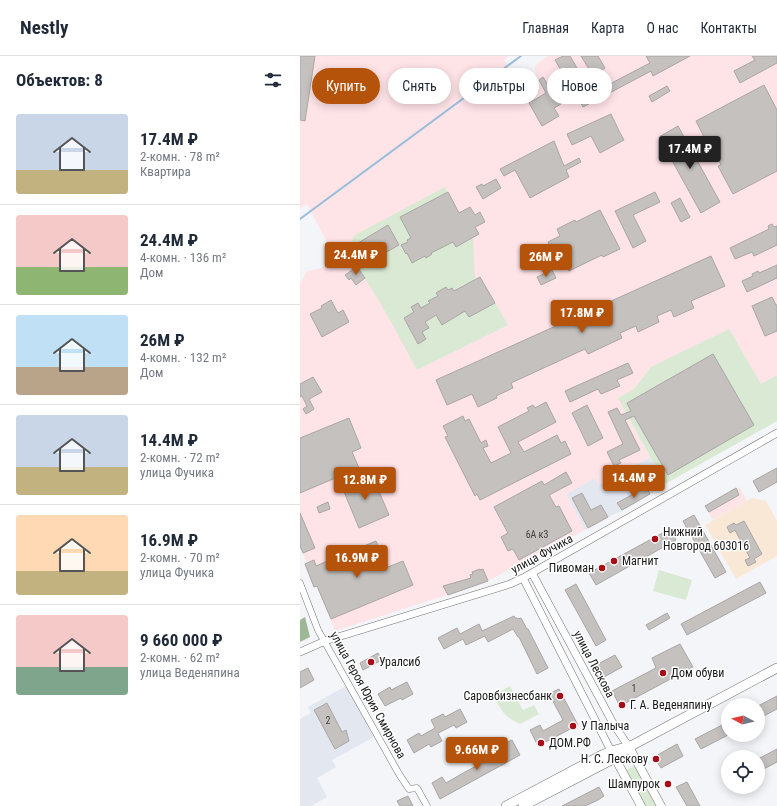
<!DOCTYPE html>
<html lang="ru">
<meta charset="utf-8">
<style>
body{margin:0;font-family:"Roboto Condensed",sans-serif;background:#f2f2f3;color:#1f2937;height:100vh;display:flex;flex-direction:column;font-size:15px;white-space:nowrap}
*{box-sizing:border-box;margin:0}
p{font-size:13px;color:#747a83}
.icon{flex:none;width:22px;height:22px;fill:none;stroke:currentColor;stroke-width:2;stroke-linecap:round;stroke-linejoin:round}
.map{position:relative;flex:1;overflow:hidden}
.details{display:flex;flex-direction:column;background:#fff;width:300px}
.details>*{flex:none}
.hud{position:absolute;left:12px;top:12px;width:380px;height:36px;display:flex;gap:8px}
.needle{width:26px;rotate:277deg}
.fabs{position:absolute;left:421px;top:642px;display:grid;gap:8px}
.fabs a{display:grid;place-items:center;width:44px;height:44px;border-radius:50%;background:#fff;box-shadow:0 2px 10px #0003;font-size:20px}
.price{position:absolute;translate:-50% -34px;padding:0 9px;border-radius:4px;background:#b45309;color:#fff;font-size:13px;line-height:26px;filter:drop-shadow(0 1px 2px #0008)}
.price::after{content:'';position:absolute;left:50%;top:24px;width:12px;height:9px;margin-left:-6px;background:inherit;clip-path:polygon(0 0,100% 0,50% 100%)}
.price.active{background:#222;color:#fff}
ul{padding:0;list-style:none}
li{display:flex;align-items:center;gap:12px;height:100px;padding:0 16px}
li+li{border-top:1px solid #e0e1e3}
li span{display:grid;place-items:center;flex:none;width:112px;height:80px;border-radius:4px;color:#555}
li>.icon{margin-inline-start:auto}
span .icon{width:48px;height:48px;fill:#fffc;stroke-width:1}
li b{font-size:17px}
h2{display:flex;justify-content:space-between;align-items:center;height:48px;padding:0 16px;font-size:17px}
.pill{padding:0 14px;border-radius:18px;background:#fff;box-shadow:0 2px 10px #0003;font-size:14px;line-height:36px}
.pill.active{background:#b45309;color:#fff}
header{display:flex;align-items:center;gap:24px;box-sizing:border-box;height:56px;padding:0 20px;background:#fff;border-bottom:1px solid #e0e1e3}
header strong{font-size:19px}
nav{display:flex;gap:22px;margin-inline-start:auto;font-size:14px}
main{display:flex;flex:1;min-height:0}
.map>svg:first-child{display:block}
</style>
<header>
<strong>Nestly</strong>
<nav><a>Главная</a><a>Карта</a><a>О нас</a><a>Контакты</a></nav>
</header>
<main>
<section class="details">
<h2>Объектов: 8<svg class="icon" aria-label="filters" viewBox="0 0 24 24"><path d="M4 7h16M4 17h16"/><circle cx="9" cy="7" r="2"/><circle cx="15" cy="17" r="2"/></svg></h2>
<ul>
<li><span style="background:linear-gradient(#c9d6e8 70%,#c2b280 0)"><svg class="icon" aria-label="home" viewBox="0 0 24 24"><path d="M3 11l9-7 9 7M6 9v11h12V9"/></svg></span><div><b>17.4M ₽</b><p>2-комн. · 78 m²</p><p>Квартира</p></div></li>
<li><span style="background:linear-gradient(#f6c9c9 65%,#8fb573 0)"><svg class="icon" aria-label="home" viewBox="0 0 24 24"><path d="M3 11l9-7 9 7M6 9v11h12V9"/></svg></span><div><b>24.4M ₽</b><p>4-комн. · 136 m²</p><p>Дом</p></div></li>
<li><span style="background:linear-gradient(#bfe0f5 65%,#b9a48a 0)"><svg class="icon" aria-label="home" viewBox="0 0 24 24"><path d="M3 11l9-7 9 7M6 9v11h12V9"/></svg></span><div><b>26M ₽</b><p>4-комн. · 132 m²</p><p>Дом</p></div></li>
<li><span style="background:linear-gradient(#c9d6e8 65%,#c2b280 0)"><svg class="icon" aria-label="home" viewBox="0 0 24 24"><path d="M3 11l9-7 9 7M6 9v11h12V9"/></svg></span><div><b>14.4M ₽</b><p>2-комн. · 72 m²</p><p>улица Фучика</p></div></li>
<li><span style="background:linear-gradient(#ffd9b3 70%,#c2b280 0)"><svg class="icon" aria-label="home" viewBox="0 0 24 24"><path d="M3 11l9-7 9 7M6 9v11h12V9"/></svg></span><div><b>16.9M ₽</b><p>2-комн. · 70 m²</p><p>улица Фучика</p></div></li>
<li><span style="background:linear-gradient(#f6c9c9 65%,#7fa58c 0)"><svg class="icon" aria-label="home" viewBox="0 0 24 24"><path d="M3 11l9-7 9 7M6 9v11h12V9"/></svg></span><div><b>9 660 000 ₽</b><p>2-комн. · 62 m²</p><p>улица Веденяпина</p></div></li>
</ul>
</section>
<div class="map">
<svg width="477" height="750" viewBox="0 0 477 750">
<rect width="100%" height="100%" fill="#f3f5f8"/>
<path fill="#e2e7f0" d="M350,401L365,428L326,453L315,458L285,474L266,438L295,422L299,429Z
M46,630L74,681L32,704L36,711L17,722L27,741L11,750H0V663L11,657L8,651Z"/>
<path fill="#fee3e7" d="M0,0H209L204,4L219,30L237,17L234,12L240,5L249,0H477V319L461,328L351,311L334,333L318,342L350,401L299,429L295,422L266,438L285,474L184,527L35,575L17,530L14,531L5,508L7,507L0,490V228L7,215L18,213L37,205L7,148L0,152Z
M439,431L447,445L413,464L405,450Z"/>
<path fill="#f9e8d6" d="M452,442L466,445L477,465V500L436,523L405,469Z"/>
<path fill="#d9e9d3" d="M145,131L158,157L160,156L165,165L180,156L185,166L175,171L179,178L173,182L175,223L180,221L208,269L117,314C98,279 80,243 57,211L56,212L48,200L37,205L32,195L50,189L55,179Z
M429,273L461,328L477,319V365L365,428L318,342L334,333L351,311Z
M359,514L392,524L386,544L353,535Z
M210,630L223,654L234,649L239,658L220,668C204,661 201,654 193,639Z
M336,709L358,750H345L326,714Z"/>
<path fill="#9eb794" d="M5,561L10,581L0,586V564Z"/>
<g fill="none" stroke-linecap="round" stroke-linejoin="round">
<path stroke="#9abdda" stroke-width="2" d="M0,163L221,0"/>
</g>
<path fill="#c4c1bf" stroke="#aaa6a5" d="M0,0H15L5,65L0,64Z
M263,0H270L284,24L271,31L255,4Z
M281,0H298L305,12L293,20Z
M346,0H390L353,20L351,15L283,51L279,44L350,7Z
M452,0H477V7L440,27L434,15L455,4Z
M243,21L251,34L253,33L261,48L254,52L259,60L242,70L229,47L246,37L239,24Z
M464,29L477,54V115L433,138L418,110L421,109L408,84L406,85L396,65Z
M367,30L370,35L352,46L349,40Z
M311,58L319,75L324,84L300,97L291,80L272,89L267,78Z
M378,70L420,146L401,157L359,81Z
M254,85L264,110L279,102L281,106L266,114L269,121L230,142L215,114L204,120L200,113Z
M196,123L201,132L183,143L176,131L182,128L183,130Z
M148,136L159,157L170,151L175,159L180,156L185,166L175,171L179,178L156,191L153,186L131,197L132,198L126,202L125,200L112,207L107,197L106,198L101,189L108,186L107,184L111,182L100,161Z
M355,136L360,146L333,159L346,185L333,192L315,155Z
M380,142L390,161L381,166L371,147Z
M300,154L320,193L303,201L302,199L269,215L256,189L251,192L248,186L260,180L257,173L275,164L276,166Z
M472,168L474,171L477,170V189L454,200L452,196L435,203L430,192L469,173L468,170Z
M88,169L99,189L69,206L58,187Z
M411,200L425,230L391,245L394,252L374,261L371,254L357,260L359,266L338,276L336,270L320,277L322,282L288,298L285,293L211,327L213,332L196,340L197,342L178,351L172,338L147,349L136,324Z
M477,209V222L447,236L442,225L453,220L452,218L458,215L459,217Z
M57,211L65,222L56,229L51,222L49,224L45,219Z
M252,214L256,222L241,229L237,221Z
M180,221L195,247L169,261L165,255L142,269L136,259L125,266L129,272L122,276L126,283L118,288L104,262L114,256L111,251L118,247L121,252L130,247L128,245L138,240L136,237L146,231L148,234L152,232L154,235Z
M472,241L476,249H477V275L465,280L452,250Z
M31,244L38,257L43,254L49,266L22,281L10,258L22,252L21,250Z
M413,298L454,369L368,419L334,360L325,364L340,394L319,404L321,407L314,410L307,396L323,388L308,356L317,352L321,359L331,355L327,347Z
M328,307L333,317L317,324L320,330L301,338L298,333L270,346L265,335Z
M13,321L22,336L9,343L14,353L6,358L3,353L7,350L2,340L0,341V328Z
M246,346L256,366L218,386L224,396L257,379L261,387L265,385L271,398L180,444L177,438L175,440L145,381L148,380L143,370L163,360L165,365L169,363L181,387L186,384L188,390L183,392L191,407L211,397L198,371L229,355L227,352L233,349L235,352Z
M287,349L303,382L288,390L272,357Z
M49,362L61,392L52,396L59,412L0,437V382Z
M477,412V426L459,436L453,425Z
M266,416L272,427L249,439L256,451L259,450L272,475L219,504L213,493L208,495L201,481L208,477L194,451L242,425L244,429Z
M72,419L89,459L59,472L42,431Z
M346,431L350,438L322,454L317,447Z
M436,432L439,439L409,456L405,450Z
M282,437L291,454L301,449L308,461L288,472L272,442Z
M28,446L30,453L19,457L17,451Z
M0,457L15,492L3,497L0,490Z
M394,459L426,516L415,522L383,465Z
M444,465L462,498L454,503L456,506L448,510L445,504L450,502L435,474L430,477L427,471L434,467L436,469Z
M370,473L376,484L296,529L289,517Z
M76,485L88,511L103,505L113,529L31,563L17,530L14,531L5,508L14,504L16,510L34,502L32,498L45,492L47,497Z
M180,513L181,514L183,513L188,525L148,539L143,530L171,522L170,519L173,518L172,516Z
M460,526L466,537L387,579L381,568Z
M276,528L306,584L296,590L265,534Z
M367,557L370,562L349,574L346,569Z
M214,560L215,562H217L218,563L221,562L227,573H228L248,612L237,618L219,581H218L213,573L188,586L185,580L166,589L163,583L144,593L138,582L157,572L160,578L179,568L182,575Z
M380,588L393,611L320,650L312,635L356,612L352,602Z
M78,597L82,604L63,614L60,607Z
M315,599L322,611L304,621L298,608Z
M8,612L14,624L0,632V616Z
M107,626L113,638L102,644L101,642L85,650L78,638L90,631L91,634Z
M259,633L278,669L238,690L230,674L240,669L243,675L263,664L249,638Z
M477,640V653L458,663V650Z
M27,647L42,676L46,674L49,685L35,693L14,654Z
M160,653L167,666L156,672L154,669L138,677L142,685L131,691L129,688L114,697L107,684L119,677L121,680L135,672L131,664L143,658L145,661Z
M428,666V679L401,693L395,683Z
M212,684L220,699L140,743L132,727L142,721L146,727L165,716L204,695L201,689Z
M377,688L383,700L361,712L354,701Z
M477,693V706L458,716V703Z
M387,726L400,750H387L376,731Z
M299,731L304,740L298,744L285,750H262Z
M108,740L113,750H100L97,745Z"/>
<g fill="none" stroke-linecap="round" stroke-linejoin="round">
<defs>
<path id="minor" d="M0,527L18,574L99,718L109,733L117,732L127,750"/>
<path id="tertiary" d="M232,517L314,669L329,691
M223,522L311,695
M0,596L25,585L210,528L223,522L477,377"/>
<path id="secondary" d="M329,691L361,750
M315,702L341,750"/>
<path id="primary" d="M206,750L302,699L311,695L326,691
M223,750L315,702L329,691L477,612"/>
</defs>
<use href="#minor" stroke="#717274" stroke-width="7"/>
<use href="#tertiary" stroke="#717274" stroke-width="8"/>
<use href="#secondary" stroke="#717274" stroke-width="9"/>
<use href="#primary" stroke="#717274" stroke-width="10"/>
<use href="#minor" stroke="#fff" stroke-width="6"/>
<use href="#tertiary" stroke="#fff" stroke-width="7"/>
<use href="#secondary" stroke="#fff" stroke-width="8"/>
<use href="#primary" stroke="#fff" stroke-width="9"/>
</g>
<g fill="#a50d17" stroke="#fff" stroke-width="1.5">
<circle cx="355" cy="483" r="4"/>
<circle cx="314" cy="505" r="4"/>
<circle cx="302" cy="512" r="4"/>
<circle cx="71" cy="606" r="4"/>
<circle cx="363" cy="617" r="4"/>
<circle cx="260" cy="640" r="4"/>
<circle cx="322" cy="649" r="4"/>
<circle cx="273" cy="670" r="4"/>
<circle cx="241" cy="687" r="4"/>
<circle cx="356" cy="703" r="4"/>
<circle cx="368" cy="728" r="4"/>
</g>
<g text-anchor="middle" stroke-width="3" stroke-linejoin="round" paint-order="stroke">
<g font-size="10" fill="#434242">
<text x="237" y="482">6А к3</text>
<text x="334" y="636">1</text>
<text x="28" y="668">2</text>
</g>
<g font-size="12" fill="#181819" stroke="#fff" text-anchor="start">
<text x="363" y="480">Нижний<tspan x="363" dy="14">Новгород 603016</tspan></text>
<text x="322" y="509">Магнит</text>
<text x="294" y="516" text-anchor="end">Пивоман</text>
<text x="79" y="610">Уралсиб</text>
<text x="371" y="621">Дом обуви</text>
<text x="252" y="644" text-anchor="end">Саровбизнесбанк</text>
<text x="330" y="653">Г. А. Веденяпину</text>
<text x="281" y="674">У Палыча</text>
<text x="249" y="691">ДОМ.РФ</text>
<text x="348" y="707" text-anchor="end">Н. С. Лескову</text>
<text x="360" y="732" text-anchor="end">Шампурок</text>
</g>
<g font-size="12" fill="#181819" stroke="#fff">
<text transform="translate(242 498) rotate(-29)" y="4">улица Фучика</text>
<text transform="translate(294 608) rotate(62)" y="4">улица Лескова</text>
<text transform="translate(68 639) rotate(61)" y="4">улица Героя Юрия Смирнова</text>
</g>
</g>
</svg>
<div class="fabs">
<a><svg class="needle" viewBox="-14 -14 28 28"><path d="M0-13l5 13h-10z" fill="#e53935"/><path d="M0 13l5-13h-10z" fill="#747a83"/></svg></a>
<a><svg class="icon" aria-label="locate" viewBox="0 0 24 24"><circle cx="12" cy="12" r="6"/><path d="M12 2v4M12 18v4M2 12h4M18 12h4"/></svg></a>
</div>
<b class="price active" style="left:390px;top:114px">17.4M ₽</b>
<b class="price" style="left:56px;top:220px">24.4M ₽</b>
<b class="price" style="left:246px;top:222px">26M ₽</b>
<b class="price" style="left:282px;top:278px">17.8M ₽</b>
<b class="price" style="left:334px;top:443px">14.4M ₽</b>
<b class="price" style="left:65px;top:445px">12.8M ₽</b>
<b class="price" style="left:57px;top:523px">16.9M ₽</b>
<b class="price" style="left:177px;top:715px">9.66M ₽</b>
<div class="hud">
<a class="pill active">Купить</a>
<a class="pill">Снять</a>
<a class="pill">Фильтры</a>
<a class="pill">Новое</a>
</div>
</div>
</main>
